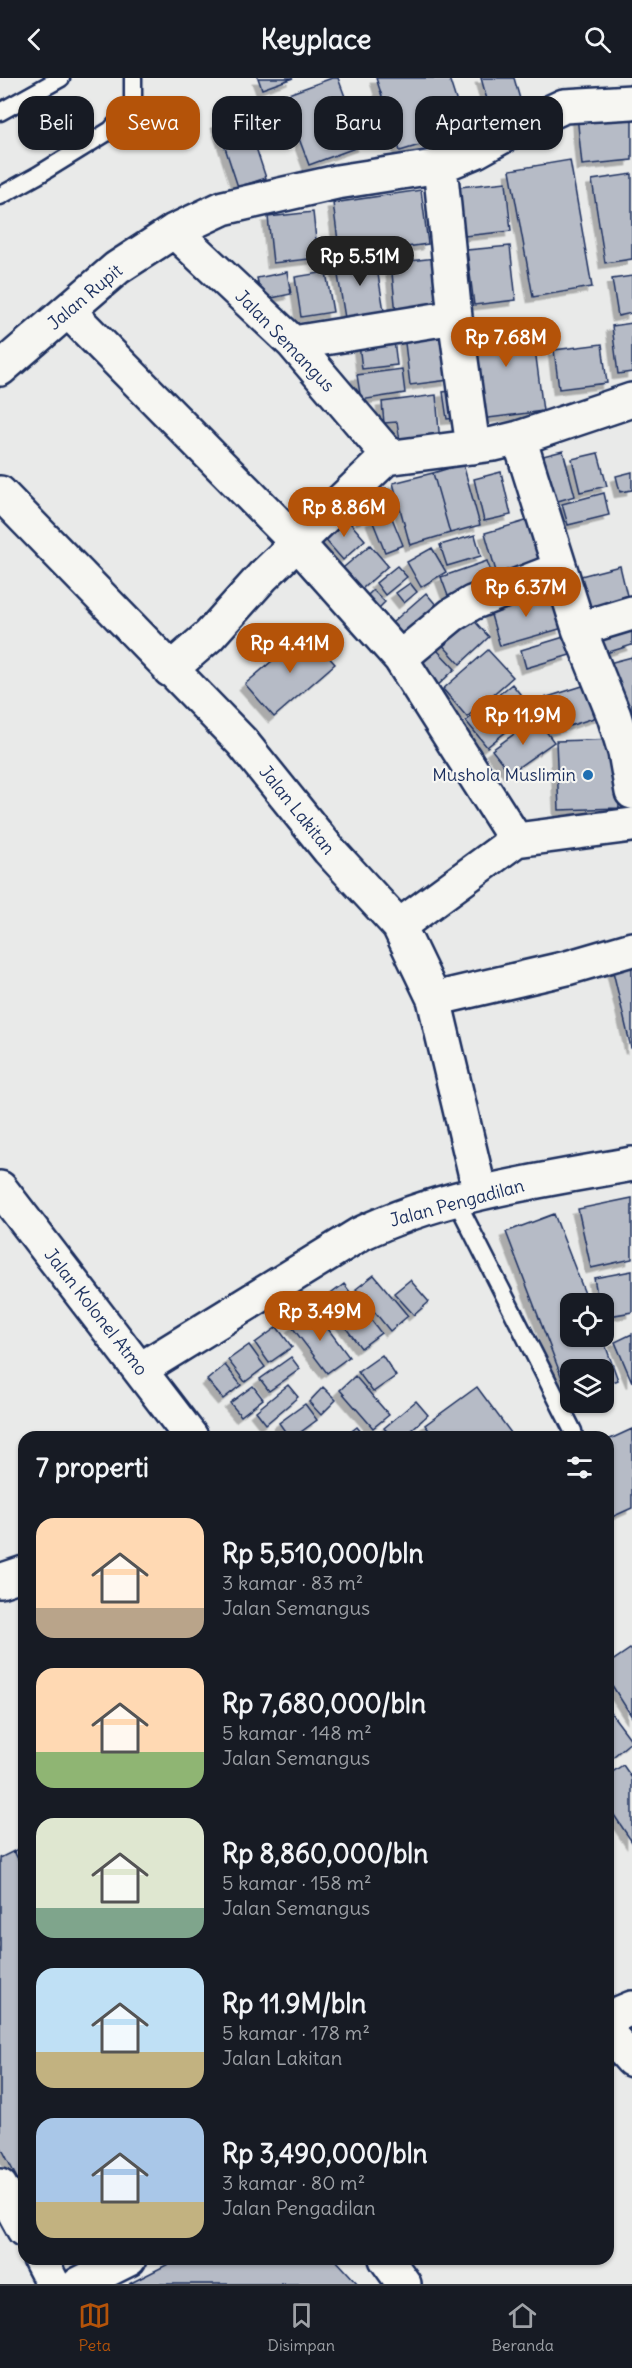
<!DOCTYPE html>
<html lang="id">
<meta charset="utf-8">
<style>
body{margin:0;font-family:Delius,sans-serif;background:#20242c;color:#f1f3f6;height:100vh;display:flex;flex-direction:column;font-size:22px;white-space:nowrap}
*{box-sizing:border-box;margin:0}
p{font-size:20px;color:#9ea1a6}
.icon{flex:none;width:33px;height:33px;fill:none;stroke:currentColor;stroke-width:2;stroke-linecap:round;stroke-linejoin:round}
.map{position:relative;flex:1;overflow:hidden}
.side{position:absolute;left:18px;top:1353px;width:596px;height:834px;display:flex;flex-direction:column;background:#171b24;border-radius:18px;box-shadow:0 2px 4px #0004}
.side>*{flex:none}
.top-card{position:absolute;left:18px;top:18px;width:597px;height:54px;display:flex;gap:12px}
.controls{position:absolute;left:560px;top:1215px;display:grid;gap:12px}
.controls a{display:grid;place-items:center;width:54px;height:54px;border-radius:12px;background:#171b24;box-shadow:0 2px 4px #0004;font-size:30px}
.price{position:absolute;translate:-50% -51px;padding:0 14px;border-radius:21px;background:#b45309;color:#fff;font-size:20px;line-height:39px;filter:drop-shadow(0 2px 3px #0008)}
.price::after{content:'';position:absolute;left:50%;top:36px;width:18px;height:14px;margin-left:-9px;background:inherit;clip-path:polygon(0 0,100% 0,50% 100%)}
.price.on{background:#222;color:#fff}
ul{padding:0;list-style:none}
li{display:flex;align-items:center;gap:18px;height:150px;padding:0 18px}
li span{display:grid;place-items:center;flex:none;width:168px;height:120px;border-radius:18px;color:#555}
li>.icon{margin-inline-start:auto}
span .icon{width:72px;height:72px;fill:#fffc;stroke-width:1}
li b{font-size:26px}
h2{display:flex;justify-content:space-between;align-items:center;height:72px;padding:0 18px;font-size:26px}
.chip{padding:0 21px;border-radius:18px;background:#171b24;box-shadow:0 2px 4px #0004;font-size:21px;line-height:54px}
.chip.on{background:#b45309;color:#fff}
header{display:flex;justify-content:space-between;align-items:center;height:78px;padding:0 18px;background:#171b24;font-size:27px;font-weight:800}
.menu{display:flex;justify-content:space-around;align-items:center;height:84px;border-top:2px solid #363941;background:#171b24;font-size:16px;color:#9ea1a6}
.menu a{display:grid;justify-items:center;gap:3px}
.menu .on{color:#b45309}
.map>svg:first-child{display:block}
</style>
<header><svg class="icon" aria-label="back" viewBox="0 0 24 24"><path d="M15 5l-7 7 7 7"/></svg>Keyplace<svg class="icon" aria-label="search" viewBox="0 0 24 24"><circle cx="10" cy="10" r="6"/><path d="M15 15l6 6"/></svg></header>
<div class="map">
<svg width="632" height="2206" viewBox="0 0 632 2206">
<defs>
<filter id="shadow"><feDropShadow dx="-5.5" dy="5.5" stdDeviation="0" flood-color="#0004"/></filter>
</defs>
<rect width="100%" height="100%" fill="#e9eae9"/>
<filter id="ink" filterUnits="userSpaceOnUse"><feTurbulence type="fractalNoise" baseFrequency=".0167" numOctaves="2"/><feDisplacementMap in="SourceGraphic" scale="12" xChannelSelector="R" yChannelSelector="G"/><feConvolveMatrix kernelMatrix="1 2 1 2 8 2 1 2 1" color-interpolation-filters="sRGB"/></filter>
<g filter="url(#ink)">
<path fill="#b6bbc6" stroke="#1b2f5e" stroke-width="1.5" filter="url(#shadow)" d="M258,0H293L262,11Z
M332,0H338L363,67L309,87L283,18Z
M376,0H449L466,53L400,73Z
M481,0H514L524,35L493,43Z
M275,24L286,58L260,66L249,33Z
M632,32V82L582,87L577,37Z
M245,36L266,100L238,109L217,45Z
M570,82L592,209L533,219L510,92Z
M632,96V181L605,185L592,102Z
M506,104L511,153L455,159L450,110Z
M421,112L428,166L340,178L333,125Z
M313,134L318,180L273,185L268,139Z
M510,168L516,222L474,227L467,172Z
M375,178L384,233L345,240L336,185Z
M436,180L441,231L396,236L391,185Z
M287,194L291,216L262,222L257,200Z
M326,194L333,234L301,239L295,199Z
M632,198V235L618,238L612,201Z
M531,240L543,333L481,341L469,248Z
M632,245V294L618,296L612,248Z
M443,252L449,302L410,307L404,257Z
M393,254L397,287L362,291L358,258Z
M602,266L607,305L559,311L554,272Z
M402,291L405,315L361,322L357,297Z
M463,311L467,339L447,341L443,314Z
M436,317L440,365L401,369L397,344L384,345L382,324Z
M563,373L575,418L551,425L539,379Z
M598,375L607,408L580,414L572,381Z
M463,386L480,447L450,455L433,395Z
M501,394L511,437L484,443L474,401Z
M632,394V412L620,414L616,398Z
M433,395L450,455L410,467L393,405Z
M386,410L394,428L362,441L355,423Z
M604,415L609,437L568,447L562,426Z
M390,435L403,467L385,474L372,442Z
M345,439L365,462L343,482L323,459Z
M529,442L542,485L497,497L485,455Z
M475,457L481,478L447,488L440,467Z
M370,467L388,488L356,516L337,495Z
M432,470L446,494L421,509L407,484Z
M487,483L497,511L451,526L441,499Z
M397,488L407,499L385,517L376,505Z
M620,488L629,526L583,537L573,500Z
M410,505L417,514L404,525L396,515Z
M373,512L385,524L370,539L358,527Z
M552,512L563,550L500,568L489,530Z
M426,515L443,535L403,570L385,551Z
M468,536L489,559L460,586L439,563Z
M632,538V567L606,575L598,550Z
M306,554L335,586L274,639L245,606Z
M564,559L570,577L526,590L521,572Z
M435,570L455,591L434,611L414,590Z
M488,572L513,599L467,639L443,611Z
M632,579V665L605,586Z
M512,606L533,632L487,669L466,643Z
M589,606L600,638L554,653L544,620Z
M536,640L554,664L510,695L492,672Z
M617,661L619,730L559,732L556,663Z
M632,884V970H631L612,889Z
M632,1120V1181L591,1190L578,1131Z
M554,1136L589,1226H570V1258H602L618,1302L603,1308V1292H570V1321L506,1154Z
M632,1193V1234L603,1239V1226H599L594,1200Z
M374,1197L408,1238L390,1253L356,1211Z
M410,1202L429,1224L414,1237L394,1215Z
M344,1206L381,1255L361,1270L324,1221Z
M314,1232L349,1279L327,1295L292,1249Z
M277,1249L292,1269L269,1285L255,1265Z
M632,1256V1304L615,1264Z
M249,1267L265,1289L245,1304L228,1282Z
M382,1277L396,1298L373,1314L358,1294Z
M291,1279L300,1291L269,1313L260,1301Z
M225,1287L241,1307L223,1321L207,1302Z
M355,1298L389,1337L373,1350L340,1312Z
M288,1307L298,1319L266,1346L256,1333Z
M253,1308L263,1321L241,1338L230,1325Z
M323,1309L336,1322L321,1337L309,1324Z
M477,1309L514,1359H434L425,1347Z
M416,1323L428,1337L403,1359H392L384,1350Z
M305,1326L317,1342L294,1359H289L279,1345Z
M357,1349L365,1359H344Z
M632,1351V1430L612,1439L608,1429V1362Z
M630,1571L632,1573V1639L608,1601V1586Z
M608,1631L632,1663L608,1683Z
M623,1687L632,1700V1764L608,1728V1697Z
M24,1768V1793L14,1773Z
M14,1773L24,1793V2114L0,2067V1780Z
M178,2181H335L358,2206H129Z"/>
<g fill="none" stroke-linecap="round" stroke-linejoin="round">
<defs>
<path id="service" d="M0,34L61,0
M0,118L38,97L111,52L133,26V0
M456,1122L573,1353L574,1359"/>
<path id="minor" d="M440,88L455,239L473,369
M174,153L293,265L390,379
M68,233L298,466L400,580L516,762
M293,265L455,239
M0,291L117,190L174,153L223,130L337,104L440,88L476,73L519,49L564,28L632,24
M519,360L579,551L614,638L625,674L632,714
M0,415L242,664L329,772L399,848L434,921L480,1115
M579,551L632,535
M400,580L452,537L472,525L560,491
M170,592L209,558L263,498L386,380L494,366L519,360L632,322
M399,848L516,762L632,747
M434,921L567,890L632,871
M141,1291L360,1156C445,1115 540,1103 632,1086
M0,1503L24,1495
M608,1940L632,1930
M0,2108L24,2152
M40,2181L53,2206
M386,2181L404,2206
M79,2206L129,2181"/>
<path id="secondary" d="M0,1110L191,1359
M608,1955L632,1982"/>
</defs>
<use href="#service" stroke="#1b2f5e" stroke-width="21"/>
<use href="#minor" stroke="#1b2f5e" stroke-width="38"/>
<use href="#secondary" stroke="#1b2f5e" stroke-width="38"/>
<use href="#service" stroke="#f6f6f2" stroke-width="16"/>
<use href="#minor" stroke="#f6f6f2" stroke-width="33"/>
<use href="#secondary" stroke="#f6f6f2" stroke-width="33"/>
</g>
</g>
<circle fill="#1f6fb2" stroke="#f6f6f2" stroke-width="2" cx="588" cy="697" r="6"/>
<g text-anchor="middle" stroke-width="4.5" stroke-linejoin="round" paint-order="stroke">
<g font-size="18" fill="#1b2f5e" stroke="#f6f6f2">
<text transform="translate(85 219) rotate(-40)" y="6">Jalan Rupit</text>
<text transform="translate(285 263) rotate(46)" y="6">Jalan Semangus</text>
<text transform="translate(297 732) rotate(51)" y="6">Jalan Lakitan</text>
<text transform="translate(457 1125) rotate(-15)" y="6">Jalan Pengadilan</text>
<text transform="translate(96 1234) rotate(52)" y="6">Jalan Kolonel Atmo</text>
</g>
<g font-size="18" fill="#1b2f5e" stroke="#f6f6f2" text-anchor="end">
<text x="576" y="703">Mushola Muslimin</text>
</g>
</g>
</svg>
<div class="controls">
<a><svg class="icon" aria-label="locate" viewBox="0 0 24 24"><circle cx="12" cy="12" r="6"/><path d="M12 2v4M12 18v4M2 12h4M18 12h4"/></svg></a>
<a><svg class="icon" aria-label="layers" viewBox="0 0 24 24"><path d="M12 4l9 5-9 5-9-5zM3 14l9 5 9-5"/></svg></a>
</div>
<b class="price on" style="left:360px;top:209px">Rp 5.51M</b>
<b class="price" style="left:506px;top:290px">Rp 7.68M</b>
<b class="price" style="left:344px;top:460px">Rp 8.86M</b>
<b class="price" style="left:526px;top:540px">Rp 6.37M</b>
<b class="price" style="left:290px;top:596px">Rp 4.41M</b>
<b class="price" style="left:523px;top:668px">Rp 11.9M</b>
<b class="price" style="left:320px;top:1264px">Rp 3.49M</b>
<div class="top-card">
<a class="chip">Beli</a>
<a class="chip on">Sewa</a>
<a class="chip">Filter</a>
<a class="chip">Baru</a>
<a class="chip">Apartemen</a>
</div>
<section class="side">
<h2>7 properti<svg class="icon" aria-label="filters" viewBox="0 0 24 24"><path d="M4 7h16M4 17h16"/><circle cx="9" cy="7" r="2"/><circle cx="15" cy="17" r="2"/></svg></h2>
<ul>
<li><span style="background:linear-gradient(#ffd9b3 75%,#b9a48a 0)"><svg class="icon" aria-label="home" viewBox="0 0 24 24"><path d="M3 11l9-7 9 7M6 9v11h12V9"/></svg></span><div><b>Rp 5,510,000/bln</b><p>3 kamar · 83 m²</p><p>Jalan Semangus</p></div></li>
<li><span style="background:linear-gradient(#ffd9b3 70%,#8fb573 0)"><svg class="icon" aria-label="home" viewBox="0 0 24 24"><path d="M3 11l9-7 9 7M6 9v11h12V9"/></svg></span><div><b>Rp 7,680,000/bln</b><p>5 kamar · 148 m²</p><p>Jalan Semangus</p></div></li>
<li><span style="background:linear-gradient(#dfe7d0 75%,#7fa58c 0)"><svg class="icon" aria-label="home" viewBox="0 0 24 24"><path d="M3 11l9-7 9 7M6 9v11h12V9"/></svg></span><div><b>Rp 8,860,000/bln</b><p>5 kamar · 158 m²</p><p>Jalan Semangus</p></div></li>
<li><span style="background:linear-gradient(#bfe0f5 70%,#c2b280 0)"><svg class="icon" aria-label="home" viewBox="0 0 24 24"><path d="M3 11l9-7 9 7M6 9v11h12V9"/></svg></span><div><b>Rp 11.9M/bln</b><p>5 kamar · 178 m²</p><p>Jalan Lakitan</p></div></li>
<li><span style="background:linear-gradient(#a9c7e8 70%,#c2b280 0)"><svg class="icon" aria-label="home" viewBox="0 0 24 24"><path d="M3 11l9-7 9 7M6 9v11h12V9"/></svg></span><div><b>Rp 3,490,000/bln</b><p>3 kamar · 80 m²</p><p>Jalan Pengadilan</p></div></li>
</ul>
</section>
</div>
<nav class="menu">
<a class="on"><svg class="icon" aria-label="map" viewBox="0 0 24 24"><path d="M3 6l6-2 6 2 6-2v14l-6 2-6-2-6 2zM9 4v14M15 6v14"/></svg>Peta</a>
<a><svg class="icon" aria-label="saved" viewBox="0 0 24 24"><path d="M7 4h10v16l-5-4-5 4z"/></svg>Disimpan</a>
<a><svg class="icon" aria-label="home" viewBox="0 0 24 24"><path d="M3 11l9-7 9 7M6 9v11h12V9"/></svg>Beranda</a>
</nav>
